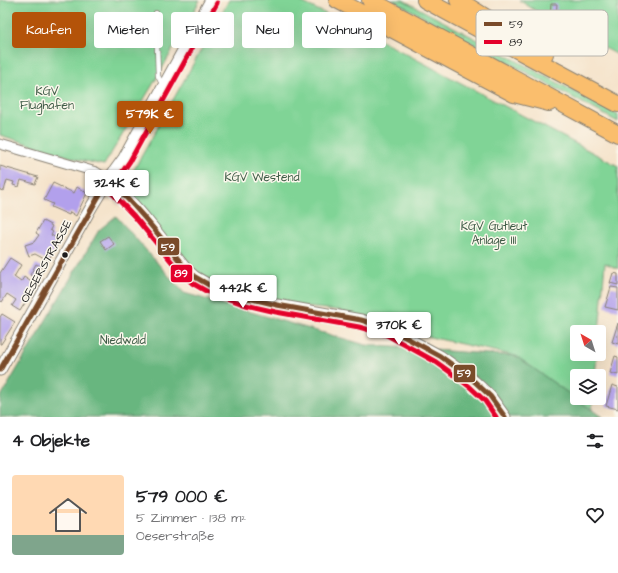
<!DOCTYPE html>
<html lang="de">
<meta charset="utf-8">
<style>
body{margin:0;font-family:"Architects Daughter",sans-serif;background:#f2f2f2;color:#202124;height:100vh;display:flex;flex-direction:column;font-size:15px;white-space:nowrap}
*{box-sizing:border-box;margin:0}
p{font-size:13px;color:#757577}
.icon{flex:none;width:22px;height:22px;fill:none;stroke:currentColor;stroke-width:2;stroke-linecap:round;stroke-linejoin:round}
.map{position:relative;height:417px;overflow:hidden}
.side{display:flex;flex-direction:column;background:#fff;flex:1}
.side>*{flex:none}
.top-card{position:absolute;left:12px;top:12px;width:400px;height:36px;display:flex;gap:8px}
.needle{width:26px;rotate:321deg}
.buttons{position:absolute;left:570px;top:325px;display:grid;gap:8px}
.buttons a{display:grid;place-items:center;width:36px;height:36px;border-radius:4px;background:#fff;box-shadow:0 4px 16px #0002;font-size:20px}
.price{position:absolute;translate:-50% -34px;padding:0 9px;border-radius:4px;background:#fff;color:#222;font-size:13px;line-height:26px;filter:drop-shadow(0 1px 2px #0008)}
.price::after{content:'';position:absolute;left:50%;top:24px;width:12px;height:9px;margin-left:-6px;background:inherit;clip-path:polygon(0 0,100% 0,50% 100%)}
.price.current{background:#b45309;color:#fff}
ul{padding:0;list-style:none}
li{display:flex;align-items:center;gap:12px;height:100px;padding:0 12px}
li span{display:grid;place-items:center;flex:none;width:112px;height:80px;border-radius:4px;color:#555}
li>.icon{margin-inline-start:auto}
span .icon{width:48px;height:48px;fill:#fffc;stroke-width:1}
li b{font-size:17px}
h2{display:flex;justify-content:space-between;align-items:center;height:48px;padding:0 12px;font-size:17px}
.chip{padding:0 14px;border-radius:4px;background:#fff;box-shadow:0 4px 16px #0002;font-size:14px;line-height:36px}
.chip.current{background:#b45309;color:#fff}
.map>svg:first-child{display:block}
</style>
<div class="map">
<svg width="618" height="417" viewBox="0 0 618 417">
<rect width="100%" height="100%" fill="#fbf7ec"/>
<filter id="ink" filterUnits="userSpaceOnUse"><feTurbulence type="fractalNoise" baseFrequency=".025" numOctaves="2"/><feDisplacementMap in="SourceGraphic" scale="8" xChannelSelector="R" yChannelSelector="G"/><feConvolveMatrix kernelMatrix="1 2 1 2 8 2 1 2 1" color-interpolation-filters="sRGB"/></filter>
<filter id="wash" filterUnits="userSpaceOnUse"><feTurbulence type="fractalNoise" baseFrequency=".012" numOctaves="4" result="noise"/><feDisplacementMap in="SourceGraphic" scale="16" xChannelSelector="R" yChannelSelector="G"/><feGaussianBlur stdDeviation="0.9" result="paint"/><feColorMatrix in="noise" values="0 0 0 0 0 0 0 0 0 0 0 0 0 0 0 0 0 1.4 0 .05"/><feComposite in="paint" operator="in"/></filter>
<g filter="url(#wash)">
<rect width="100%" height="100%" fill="#f5e3ca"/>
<path fill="#80d496" stroke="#4e7859" d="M0,0H200L158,76L104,165L80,160L0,135Z
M229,0H297L376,38L618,166V269L605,263L599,332H577V354H597L595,376H577V398H593L592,410L516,356L380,326L339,310L241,302L200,282L122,191Z
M392,0H403L618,115V122Z
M519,0H618V55L544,16Z"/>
<path fill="#68b67f" stroke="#42694e" d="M116,216L184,293L366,345L516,356L602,417H0V398L99,230Z"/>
<g id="blocks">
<path fill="#b2a0ec" d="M551,4H557L556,18L550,17Z
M0,166L38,177L35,184L21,180L19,187L13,185L14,182L7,180L4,191L0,190Z
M53,183L74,193L77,187L87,193L76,216L70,212L69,215L51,207L53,204L44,200Z
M43,221L52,226L50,230L53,232L51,235L60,240L48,261L35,254L29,256L25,245L34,242L39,235L36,233Z
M108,236L114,244L106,250L100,241Z
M10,258L21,265L14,277L21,282L24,277L36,285L20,311L12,306L16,300L7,294L2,302L0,300V273Z
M36,264L44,268L38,279L30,275Z
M613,273L618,274V285L610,283Z
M611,287L618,288V310L605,307Z
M2,314L15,322L1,344H0V317Z
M618,323V344L612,342Z
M615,356L618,357V375L610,373Z
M612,385L618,387V409L606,406Z"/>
</g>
</g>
<g filter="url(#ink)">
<use href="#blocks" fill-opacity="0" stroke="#888073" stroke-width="1"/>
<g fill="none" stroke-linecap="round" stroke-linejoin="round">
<defs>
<path id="service" d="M156,13L158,76L163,86"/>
<path id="minor" d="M0,144L96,172L108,180"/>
<path id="tertiary" d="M108,180C138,205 161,239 186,269L195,277L209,285L248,298L277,305L361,320L390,329L440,356L461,371L475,382L490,396L505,417
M0,370L92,206L108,180L124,158L211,0"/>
<path id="motorway" d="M337,0L514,94L549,103
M370,0L618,134
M425,0L519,51L618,104
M458,0L545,54"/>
</defs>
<use href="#service" stroke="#888073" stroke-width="6"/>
<use href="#minor" stroke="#888073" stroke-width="11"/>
<use href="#tertiary" stroke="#888073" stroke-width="13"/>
<use href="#motorway" stroke="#888073" stroke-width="18"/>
<use href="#service" stroke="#fff" stroke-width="4.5"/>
<use href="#minor" stroke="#fff" stroke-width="9"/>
<use href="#tertiary" stroke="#fff" stroke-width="11"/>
<use href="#motorway" stroke="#fabe6d" stroke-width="16"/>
<defs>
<path id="bus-1" d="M108,180C138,207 161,238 186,269L195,277L209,285L248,298L277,305L361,320L390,329L440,356L461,371L475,382L490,396L505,417
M0,370L108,180"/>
<path id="bus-2" d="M114,184L130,161L217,3
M103,185L114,195L134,216L181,273L192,283L206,291L246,305L276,312L359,327L387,335L436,362L457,377L470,387L485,401L496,417"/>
</defs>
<use href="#bus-1" stroke="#fbf7ec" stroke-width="8"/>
<use href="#bus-2" stroke="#fbf7ec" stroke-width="8"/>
<use href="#bus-1" stroke="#7a4b2a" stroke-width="5"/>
<use href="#bus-2" stroke="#e4002b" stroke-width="5"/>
</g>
</g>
<circle fill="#1c1c1c" stroke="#fbf7ec" stroke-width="1.5" cx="65" cy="255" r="3.5"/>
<g text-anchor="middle" stroke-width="3" stroke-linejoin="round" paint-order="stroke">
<g font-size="12" fill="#3f5c47" stroke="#fbf7ec">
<text x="47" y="95">KGV<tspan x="47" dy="14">Flughafen</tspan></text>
<text x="262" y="181">KGV Westend</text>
<text x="494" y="230">KGV Gutleut<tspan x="494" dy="14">Anlage III</tspan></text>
<text x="123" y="344">Niedwald</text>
</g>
<g font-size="12" fill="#1c1c1c" stroke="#fbf7ec">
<text transform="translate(46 261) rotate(-61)" y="4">OESERSTRASSE</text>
</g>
</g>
<rect x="476" y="10" width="132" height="46" rx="6" fill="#fbf7ec" stroke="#b8b5ae" stroke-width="1"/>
<rect x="484" y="22" width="18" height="4" fill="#7a4b2a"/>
<rect x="484" y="40" width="18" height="4" fill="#e4002b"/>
<g font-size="11" fill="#1c1c1c">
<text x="509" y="28">59</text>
<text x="509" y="46">89</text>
</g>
<g stroke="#fbf7ec" stroke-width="1.5">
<rect x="157" y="237" width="23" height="19" rx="4" fill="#7a4b2a"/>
<rect x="170" y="264" width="23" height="19" rx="4" fill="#e4002b"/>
<rect x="453" y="364" width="23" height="19" rx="4" fill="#7a4b2a"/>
</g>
<g font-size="11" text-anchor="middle" font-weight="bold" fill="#fff">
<text x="168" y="251">59</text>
<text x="181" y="277">89</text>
<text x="464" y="377">59</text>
</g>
</svg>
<div class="buttons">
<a><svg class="needle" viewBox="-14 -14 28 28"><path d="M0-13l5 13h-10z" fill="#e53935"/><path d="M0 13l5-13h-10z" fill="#757577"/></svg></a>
<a><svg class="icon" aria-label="layers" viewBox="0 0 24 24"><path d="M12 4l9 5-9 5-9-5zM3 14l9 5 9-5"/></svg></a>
</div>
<b class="price current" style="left:150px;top:135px">579K €</b>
<b class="price" style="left:117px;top:204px">324K €</b>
<b class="price" style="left:243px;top:309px">442K €</b>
<b class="price" style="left:399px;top:346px">370K €</b>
<div class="top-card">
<a class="chip current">Kaufen</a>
<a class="chip">Mieten</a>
<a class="chip">Filter</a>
<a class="chip">Neu</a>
<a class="chip">Wohnung</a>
</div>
</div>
<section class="side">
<h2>4 Objekte<svg class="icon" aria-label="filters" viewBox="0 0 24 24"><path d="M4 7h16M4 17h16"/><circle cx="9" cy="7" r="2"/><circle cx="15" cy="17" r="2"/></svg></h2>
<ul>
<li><span style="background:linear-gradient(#ffd9b3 75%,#7fa58c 0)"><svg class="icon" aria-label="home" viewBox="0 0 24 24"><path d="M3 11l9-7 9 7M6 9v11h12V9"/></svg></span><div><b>579 000 €</b><p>5 Zimmer · 138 m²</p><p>Oeserstraße</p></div><svg class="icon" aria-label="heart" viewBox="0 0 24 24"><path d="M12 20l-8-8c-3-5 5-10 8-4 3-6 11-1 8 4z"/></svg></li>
</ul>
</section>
